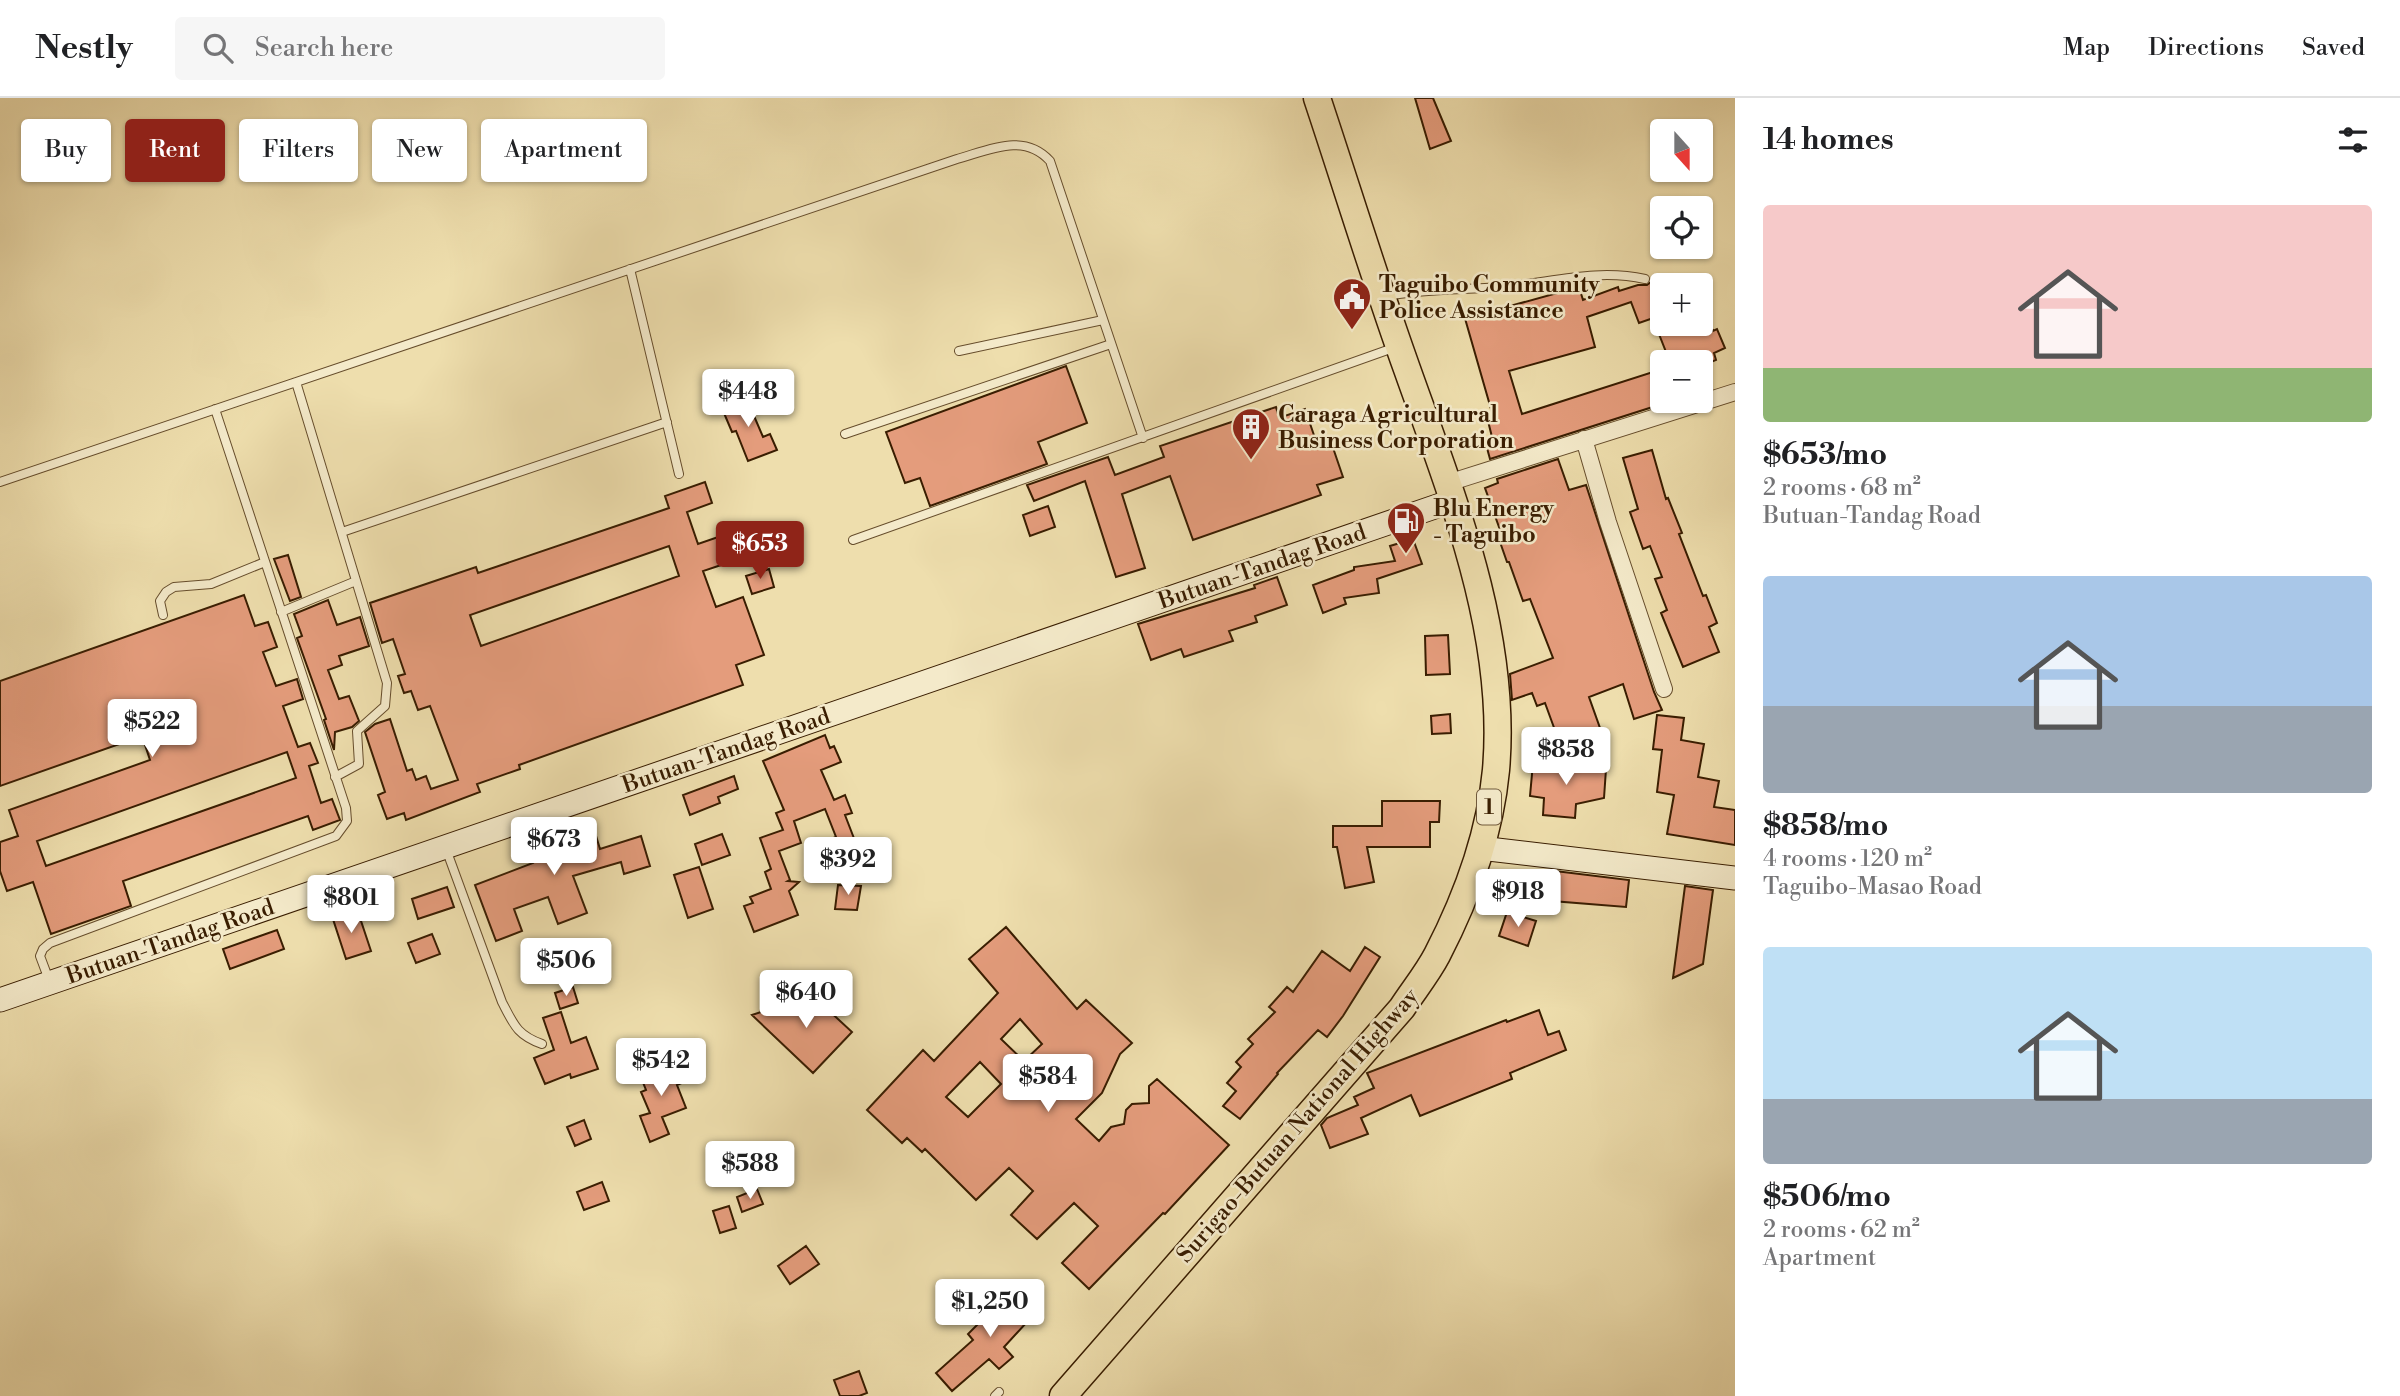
<!DOCTYPE html>
<meta charset="utf-8">
<style>
body{margin:0;font-family:"Libre Bodoni",serif;background:#f6f6f6;color:#202124;height:100vh;display:flex;flex-direction:column;font-size:26px;white-space:nowrap}
*{box-sizing:border-box;margin:0}
p{font-size:23px;color:#757577}
.icon{flex:none;width:38px;height:38px;fill:none;stroke:currentColor;stroke-width:2;stroke-linecap:round;stroke-linejoin:round}
.map{position:relative;flex:1;overflow:hidden}
.drawer{display:flex;flex-direction:column;background:#fff;width:665px}
.drawer>*{flex:none}
.banner{position:absolute;left:21px;top:21px;width:665px;height:63px;display:flex;gap:14px}
.needle{width:46px;rotate:159deg}
.controls{position:absolute;left:1650px;top:21px;display:grid;gap:14px}
.controls a{display:grid;place-items:center;width:63px;height:63px;border-radius:7px;background:#fff;box-shadow:0 2px 5px #0004;font-size:35px}
.price{position:absolute;translate:-50% -60px;padding:0 16px;border-radius:7px;background:#fff;color:#222;font-size:23px;line-height:46px;filter:drop-shadow(0 2px 4px #0008)}
.price::after{content:'';position:absolute;left:50%;top:42px;width:21px;height:16px;margin-left:-10px;background:inherit;clip-path:polygon(0 0,100% 0,50% 100%)}
.price.on{background:#8f2418;color:#fff}
ul{padding:0;list-style:none}
li{display:grid;align-content:center;gap:14px;height:371px;padding:0 28px}
li span{display:grid;place-items:center;height:217px;border-radius:7px;color:#555}
li>.icon{margin-inline-start:auto}
span .icon{width:126px;height:126px;fill:#fffc;stroke-width:1}
li b{font-size:30px}
h2{display:flex;justify-content:space-between;align-items:center;height:84px;padding:0 28px;font-size:30px}
.chip{padding:0 24px;border-radius:7px;background:#fff;box-shadow:0 2px 5px #0004;font-size:24px;line-height:63px}
.chip.on{background:#8f2418;color:#fff}
header{display:flex;align-items:center;gap:42px;box-sizing:border-box;height:98px;padding:0 35px;background:#fff;border-bottom:2px solid #e0e0e0}
header strong{font-size:33px}
nav{display:flex;gap:38px;margin-inline-start:auto;font-size:24px}
.search{width:490px;height:63px;background:#f6f6f6;display:flex;align-items:center;gap:18px;box-sizing:border-box;padding:0 24px;border-radius:7px;color:#757577;font-size:26px}
main{display:flex;flex:1;min-height:0}
.map>svg:first-child{display:block}
</style>
<header>
<strong>Nestly</strong>
<div class="search"><svg class="icon" aria-label="search" viewBox="0 0 24 24"><circle cx="10" cy="10" r="6"/><path d="M15 15l6 6"/></svg>Search here</div>
<nav><a>Map</a><a>Directions</a><a>Saved</a></nav>
</header>
<main>
<div class="map">
<svg width="1735" height="1298" viewBox="0 0 1735 1298">
<rect width="100%" height="100%" fill="#eedead"/>
<filter id="stains"><feTurbulence type="fractalNoise" baseFrequency=".00286" numOctaves="4"/><feColorMatrix values="0 0 0 0 .2 0 0 0 0 .09 0 0 0 0 .02 0 0 0 .5 -.17"/></filter>
<radialGradient id="worn" r=".72"><stop offset=".6" stop-color="#630" stop-opacity="0"/><stop offset="1" stop-color="#630" stop-opacity=".3"/></radialGradient>
<path fill="#e49c7c" stroke="#391d01" stroke-width="2" fill-rule="evenodd" d="M1415,0H1433L1451,43L1430,51Z
M1656,180L1662,184V217L1639,225L1631,204L1587,219L1595,249L1509,273L1522,316L1656,273L1662,306L1490,361L1487,350L1494,347L1487,319L1493,318L1464,217L1491,209L1492,213L1579,189L1583,202L1618,189L1619,193L1638,187H1647Z
M1655,226H1710L1713,233L1717,231L1725,250L1714,255L1716,262L1701,268V264H1670Z
M1066,268L1087,325L1038,344L1047,366L930,408L920,380L905,385L886,334Z
M745,297L763,339L770,336L777,352L748,363L736,333L732,334L721,308Z
M1276,309L1279,320L1305,311L1317,346L1330,341L1343,379L1317,387L1321,397L1193,442L1170,378L1122,396L1145,470L1116,479L1085,383L1034,403L1027,387L1108,359L1115,377L1164,359L1160,348Z
M1652,352L1666,401L1668,400L1682,435L1679,436L1703,498L1706,497L1717,525L1709,529L1719,554L1683,569L1661,515L1667,512L1655,481L1662,479L1650,448L1643,451L1630,414L1638,411L1623,360Z
M1558,361L1569,392L1586,387L1654,594L1662,612L1634,621L1623,586L1589,599L1600,630L1560,646L1545,605L1537,608L1532,595L1512,602L1510,576L1553,560L1530,501L1523,503L1509,464H1507L1500,444L1504,443L1485,390L1498,385L1497,381Z
M705,384L712,405L687,414L698,446L721,438L730,464L703,473L716,509L743,499L764,557L736,567L743,587L519,667L520,671L477,686L480,694L406,722L404,715L387,721L378,697L385,694L365,634L375,626L390,621L407,673L412,671L416,682L426,678L431,691L458,682L430,608L418,612L411,593L404,595L398,578L405,576L393,541L382,545L370,505L476,469L478,475L669,410L665,398ZM669,448L679,478L481,548L470,517Z
M1048,408L1055,429L1030,438L1023,417Z
M1413,441L1422,466L1377,481L1379,495L1344,500L1346,506L1323,515L1313,487L1354,472V469L1395,463L1390,448Z
M288,457L301,499L290,503L274,461Z
M769,471L774,489L752,496L746,478Z
M1277,479L1287,507L1255,518L1257,524L1229,533L1233,543L1184,559L1181,551L1151,562L1138,526L1255,490L1254,487Z
M244,497L255,528L268,524L277,549L263,554L276,588L297,581L303,601L283,608L298,649L310,645L318,665L309,668L321,705L332,701L340,722L313,732L308,718L123,783L131,808L51,836L33,784L7,793L0,773V744L18,738L9,712L150,662L142,638L0,688V583ZM287,654L296,680L46,768L37,743Z
M328,502L337,527L360,519L369,548L339,558L342,567L328,572L339,601L349,598L359,623L352,629L335,634L334,652L324,622L326,621L297,540L302,538L294,516Z
M1448,537L1450,576L1426,577L1425,538Z
M1450,616L1451,635L1432,636L1431,618Z
M1657,617L1684,620L1681,642L1704,646L1698,679L1719,683L1714,709L1735,712V747L1667,736L1674,697L1657,694L1662,652L1653,651Z
M825,637L830,650L834,648L841,664L821,672L834,702L845,697L852,715L845,717L860,756L823,769L815,747L836,739L825,711L794,723L801,745L779,753L790,782L788,783L799,784L789,793L798,817L754,834L744,808L753,805L750,799L771,791L765,774L771,771L760,740L783,732L776,715L784,712L763,663Z
M1533,665L1606,671L1604,700L1576,706L1575,720L1543,717L1544,700L1530,698Z
M734,678L738,691L718,699L720,705L690,717L683,697Z
M1382,703H1440L1439,724H1430V749H1367L1374,784L1345,790L1337,749H1333V728H1382Z
M593,728L600,751L641,738L650,768L624,776L621,764L573,778L587,815L558,826L548,799L514,811L522,833L496,843L475,787L533,765L526,745L556,734L558,738Z
M722,736L730,757L702,767L695,746Z
M699,769L713,811L688,820L674,777Z
M1555,773L1629,782L1626,809L1552,803Z
M838,787L861,788L857,812L835,811Z
M1685,788L1713,792L1703,866L1673,880Z
M447,789L454,809L418,821L412,801Z
M349,812L352,822L360,820L371,853L346,861L332,818Z
M1507,814L1536,823L1528,848L1499,838Z
M1006,829L1077,911L1086,902L1132,945L1120,956L1102,995L1076,1021L1099,1043L1111,1029L1124,1026L1126,1012L1132,1006L1149,1005V988L1157,981L1229,1047L1165,1116L1163,1115L1089,1191L1062,1165L1098,1128L1074,1105L1037,1141L1011,1117L1033,1093L1009,1070L976,1102L925,1051L922,1054L907,1040L902,1045L867,1012L923,952L934,963L998,895L969,861ZM1020,921L1042,946L1024,963L1001,941ZM980,964L1001,986L968,1019L946,999Z
M277,832L284,851L230,871L223,851Z
M432,836L440,856L416,865L408,845Z
M570,844L578,867L561,873L553,850Z
M1365,849L1380,859L1343,918L1327,939L1318,932L1277,975L1278,976L1240,1021L1223,1008L1236,993L1227,985L1241,969L1236,964L1253,946L1248,941L1275,914L1269,909L1287,889L1293,894L1322,853L1350,873Z
M573,889L578,905L560,911L555,895Z
M812,897L852,934L813,975L752,917Z
M1539,912L1548,937L1559,933L1566,952L1510,975L1512,981L1420,1018L1411,997L1361,1020L1368,1036L1330,1050L1321,1027L1327,1020L1358,1007L1354,999L1374,990L1367,975L1506,922L1507,924Z
M561,914L571,945L586,939L598,971L571,980L570,976L545,986L534,960L554,952L543,920Z
M675,962L684,984L677,987L686,1010L662,1019L669,1036L650,1044L640,1018L650,1015L641,994L646,992L640,977Z
M584,1022L591,1041L575,1048L567,1029Z
M602,1084L609,1103L584,1112L577,1094Z
M757,1091L763,1106L742,1114L737,1099Z
M729,1108L736,1130L720,1135L713,1113Z
M806,1148L819,1166L790,1186L778,1168Z
M1014,1190L1038,1212L1004,1249L1013,1259L999,1271L989,1261L952,1293L936,1275L973,1242L968,1236Z
M859,1273L867,1295L859,1298H840L834,1282Z"/>
<g fill="none" stroke-linecap="round" stroke-linejoin="round">
<defs>
<path id="service" d="M630,171L679,376
M1387,198C1424,191 1463,192 1501,189C1550,185 1596,170 1645,181
M959,253L1103,222
M296,284L387,585L385,608L357,633L359,666L335,679
M845,336L1111,246
M0,384L957,61C989,52 1024,34 1050,63L1143,340
M342,434L667,324
M853,442L1396,249
M281,514L356,483
M163,517L160,503L166,494L174,489L211,486L265,464
M446,751L502,904C514,927 517,937 542,946
M49,882L40,858L43,851L50,845L336,738L347,723L346,710L215,311
M995,1298L999,1294"/>
<path id="minor" d="M1584,341L1608,424L1664,591
M1448,385L1735,294"/>
<path id="secondary" d="M1480,750L1735,780
M0,902L1452,403"/>
<path id="trunk" d="M1063,1298L1402,910C1413,893 1427,876 1437,857C1466,801 1490,736 1496,672C1508,535 1452,398 1407,271C1375,182 1347,90 1317,0"/>
</defs>
<use href="#service" stroke="#664d2c" stroke-width="10"/>
<use href="#minor" stroke="#664d2c" stroke-width="18"/>
<use href="#secondary" stroke="#391d01" stroke-width="25"/>
<use href="#trunk" stroke="#391d01" stroke-width="29"/>
<use href="#service" stroke="#f4eaca" stroke-width="8"/>
<use href="#minor" stroke="#f4eaca" stroke-width="16"/>
<use href="#secondary" stroke="#f4eaca" stroke-width="23"/>
<use href="#trunk" stroke="#eedead" stroke-width="26"/>
</g>
<defs>
<symbol id="civic-pin" viewBox="-11 -11 22 30"><path d="M0 17L-7.5 6A9.5 9.5 0 1 1 7.5 6Z" fill="#8f2418" stroke="#f4eaca"/><path d="M-.6-6.5H3V-4.5H.6V-3L4-1V1h2V6H-6V1h2V-1L-.6-3ZM-1.2 2.5V6h2.4V2.5Z" fill="#fff"/></symbol>
<symbol id="building-pin" viewBox="-11 -11 22 30"><path d="M0 17L-7.5 6A9.5 9.5 0 1 1 7.5 6Z" fill="#8f2418" stroke="#f4eaca"/><path d="M-4-6H4V6H1V3H-1V6H-4ZM-2.5-4.3h1.7v1.8h-1.7ZM.8-4.3h1.7v1.8H.8ZM-2.5-1h1.7V.8h-1.7ZM.8-1h1.7V.8H.8Z" fill="#fff"/></symbol>
<symbol id="fuel-pin" viewBox="-11 -11 22 30"><path d="M0 17L-7.5 6A9.5 9.5 0 1 1 7.5 6Z" fill="#8f2418" stroke="#f4eaca"/><path d="M-5.5-6h7V0h2V4h1.3V-2.5L3-4.5l.8-.8L6-3V5H2.5V1h-1V6h-7ZM-4.2-4.7v3.2H.2V-4.7Z" fill="#fff"/></symbol>
</defs>
<g fill-rule="evenodd">
<use href="#civic-pin" x="1330" y="177" width="44" height="60"/>
<use href="#building-pin" x="1229" y="307" width="44" height="60"/>
<use href="#fuel-pin" x="1384" y="401" width="44" height="60"/>
</g>
<g text-anchor="middle" stroke-width="5" stroke-linejoin="round" paint-order="stroke">
<rect fill="#f4eaca" stroke="#715a3d" stroke-width="2" x="1477" y="691.5" width="24" height="35" rx="5"/>
<g font-size="21" font-weight="bold" fill="#391d01">
<text x="1489" y="716">1</text>
</g>
<g font-size="23" font-weight="bold" fill="#391d01" stroke="#f4eaca" text-anchor="start">
<text x="1379" y="194">Taguibo Community<tspan x="1379" dy="26">Police Assistance</tspan></text>
<text x="1278" y="324">Caraga Agricultural<tspan x="1278" dy="26">Business Corporation</tspan></text>
<text x="1433" y="418">Blu Energy<tspan x="1433" dy="26">- Taguibo</tspan></text>
</g>
<g font-size="23" fill="#391d01" stroke="#f4eaca">
<text transform="translate(1262 468) rotate(-19)" y="8">Butuan-Tandag Road</text>
<text transform="translate(726 652) rotate(-19)" y="8">Butuan-Tandag Road</text>
<text transform="translate(170 843) rotate(-19)" y="8">Butuan-Tandag Road</text>
<text transform="translate(1297 1027) rotate(-49)" y="8">Surigao-Butuan National Highway</text>
</g>
</g>
<rect width="100%" height="100%" filter="url(#stains)"/>
<rect width="100%" height="100%" fill="url(#worn)"/>
</svg>
<div class="controls">
<a><svg class="needle" viewBox="-14 -14 28 28"><path d="M0-13l5 13h-10z" fill="#e53935"/><path d="M0 13l5-13h-10z" fill="#757577"/></svg></a>
<a><svg class="icon" aria-label="locate" viewBox="0 0 24 24"><circle cx="12" cy="12" r="6"/><path d="M12 2v4M12 18v4M2 12h4M18 12h4"/></svg></a>
<a>+</a>
<a>−</a>
</div>
<b class="price" style="left:748px;top:331px">$448</b>
<b class="price on" style="left:760px;top:483px">$653</b>
<b class="price" style="left:152px;top:661px">$522</b>
<b class="price" style="left:1566px;top:689px">$858</b>
<b class="price" style="left:554px;top:779px">$673</b>
<b class="price" style="left:848px;top:799px">$392</b>
<b class="price" style="left:1518px;top:831px">$918</b>
<b class="price" style="left:351px;top:837px">$801</b>
<b class="price" style="left:566px;top:900px">$506</b>
<b class="price" style="left:806px;top:932px">$640</b>
<b class="price" style="left:661px;top:1000px">$542</b>
<b class="price" style="left:1048px;top:1016px">$584</b>
<b class="price" style="left:750px;top:1103px">$588</b>
<b class="price" style="left:990px;top:1241px">$1,250</b>
<div class="banner">
<a class="chip">Buy</a>
<a class="chip on">Rent</a>
<a class="chip">Filters</a>
<a class="chip">New</a>
<a class="chip">Apartment</a>
</div>
</div>
<section class="drawer">
<h2>14 homes<svg class="icon" aria-label="filters" viewBox="0 0 24 24"><path d="M4 7h16M4 17h16"/><circle cx="9" cy="7" r="2"/><circle cx="15" cy="17" r="2"/></svg></h2>
<ul>
<li><span style="background:linear-gradient(#f6c9c9 75%,#8fb573 0)"><svg class="icon" aria-label="home" viewBox="0 0 24 24"><path d="M3 11l9-7 9 7M6 9v11h12V9"/></svg></span><div><b>$653/mo</b><p>2 rooms · 68 m²</p><p>Butuan-Tandag Road</p></div></li>
<li><span style="background:linear-gradient(#a9c7e8 60%,#9aa5b1 0)"><svg class="icon" aria-label="home" viewBox="0 0 24 24"><path d="M3 11l9-7 9 7M6 9v11h12V9"/></svg></span><div><b>$858/mo</b><p>4 rooms · 120 m²</p><p>Taguibo-Masao Road</p></div></li>
<li><span style="background:linear-gradient(#bfe0f5 70%,#9aa5b1 0)"><svg class="icon" aria-label="home" viewBox="0 0 24 24"><path d="M3 11l9-7 9 7M6 9v11h12V9"/></svg></span><div><b>$506/mo</b><p>2 rooms · 62 m²</p><p>Apartment</p></div></li>
</ul>
</section>
</main>
